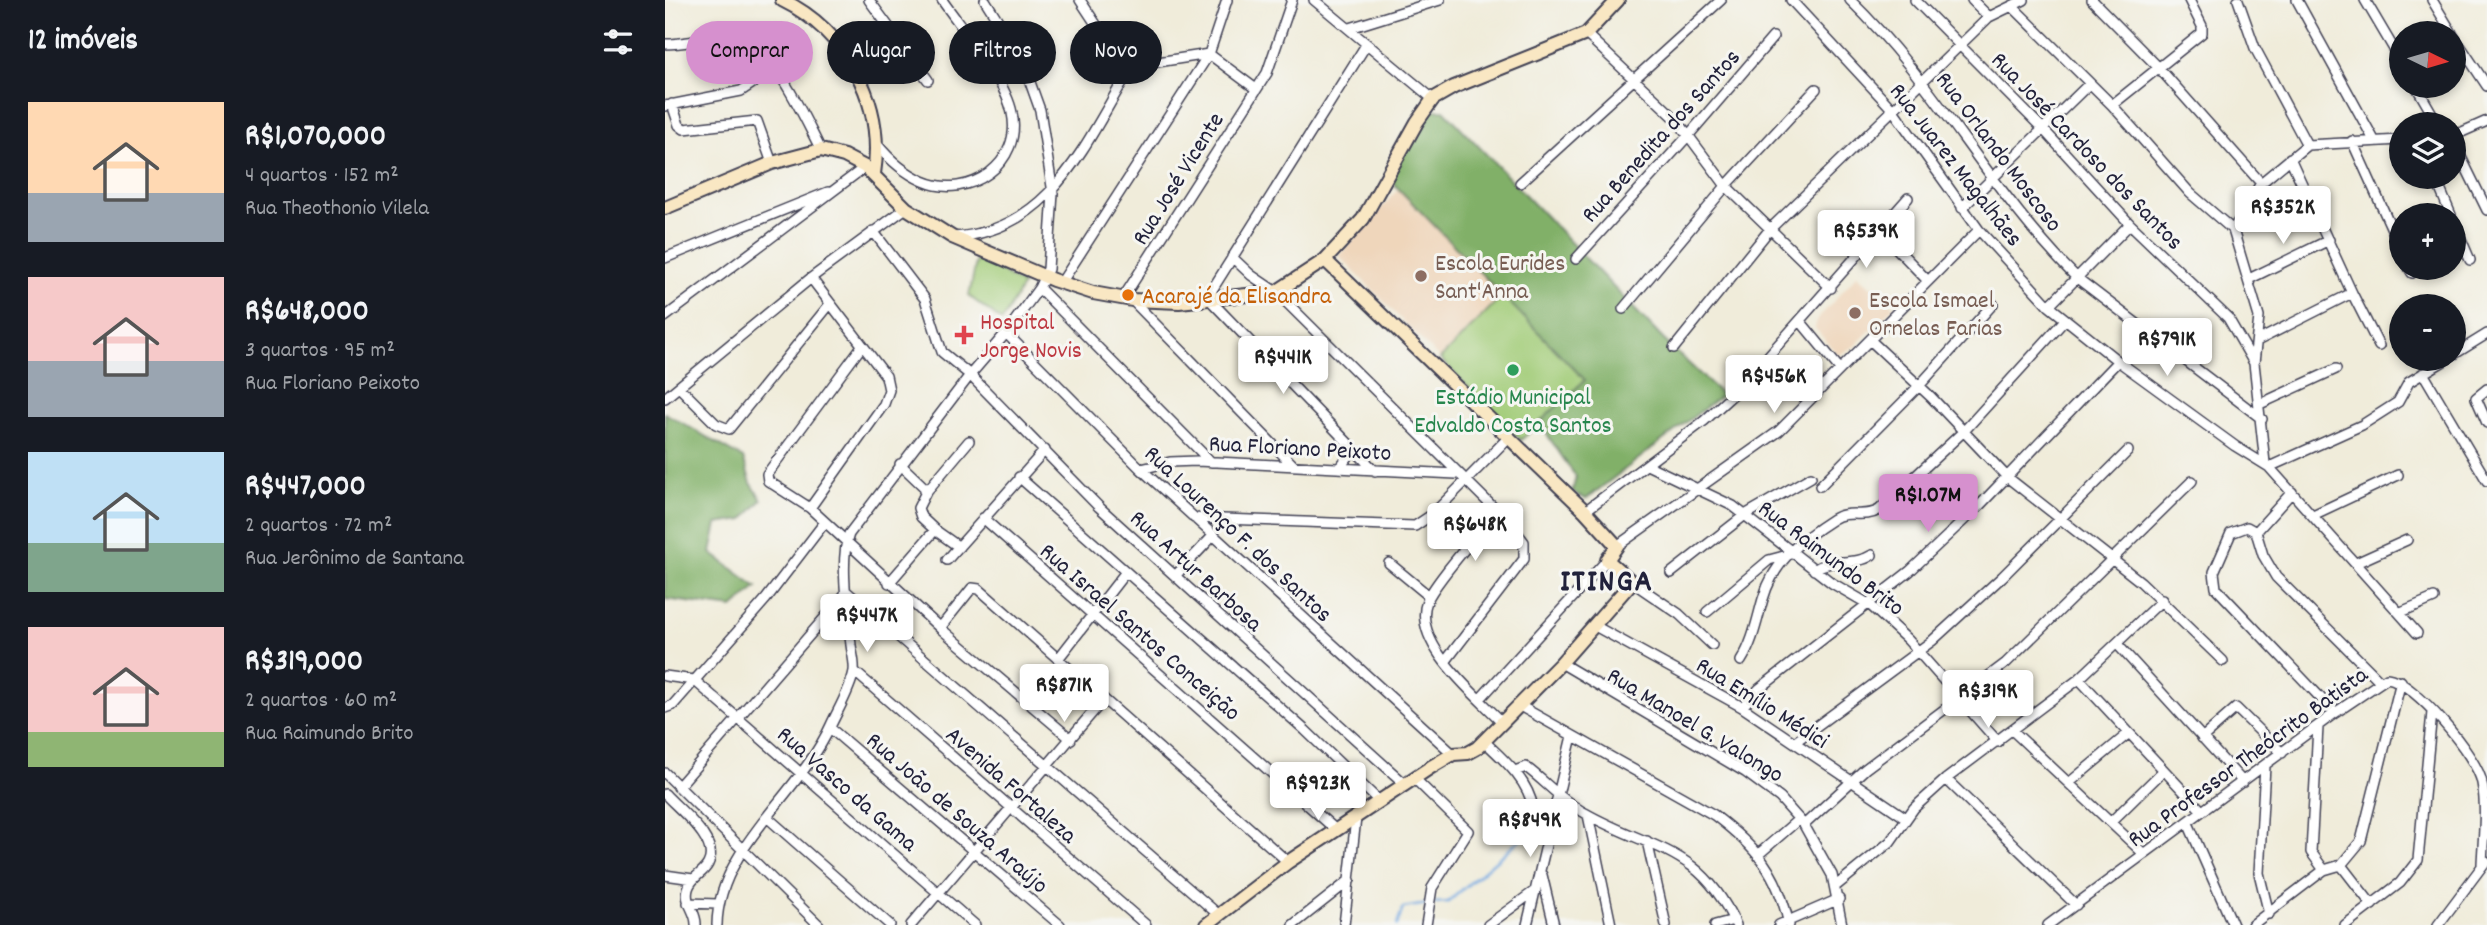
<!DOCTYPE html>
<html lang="pt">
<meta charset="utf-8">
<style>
body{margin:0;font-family:Dekko,sans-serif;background:#242831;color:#f1f3f6;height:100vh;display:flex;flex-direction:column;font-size:26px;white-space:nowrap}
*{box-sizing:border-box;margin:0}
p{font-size:23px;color:#9ea1a6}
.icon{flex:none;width:38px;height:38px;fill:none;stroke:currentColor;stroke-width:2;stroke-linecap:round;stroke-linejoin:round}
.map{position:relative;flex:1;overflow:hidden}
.drawer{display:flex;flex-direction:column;background:#171b24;width:665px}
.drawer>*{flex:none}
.guide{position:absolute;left:21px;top:21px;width:665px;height:63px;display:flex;gap:14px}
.needle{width:46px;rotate:95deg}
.fabs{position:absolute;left:1724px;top:21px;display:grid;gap:14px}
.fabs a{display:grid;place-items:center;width:77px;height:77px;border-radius:50%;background:#171b24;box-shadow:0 4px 10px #0003;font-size:35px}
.price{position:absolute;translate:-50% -60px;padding:0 16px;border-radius:7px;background:#fff;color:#222;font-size:23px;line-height:46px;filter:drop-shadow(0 2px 4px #0008)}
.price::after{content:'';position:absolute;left:50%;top:42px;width:21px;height:16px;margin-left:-10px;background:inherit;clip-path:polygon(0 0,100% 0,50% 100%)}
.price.selected{background:#d690ce;color:#111}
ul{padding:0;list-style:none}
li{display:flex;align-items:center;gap:21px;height:175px;padding:0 28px}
li span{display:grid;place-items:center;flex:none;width:196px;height:140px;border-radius:0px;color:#555}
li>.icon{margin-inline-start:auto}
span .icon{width:84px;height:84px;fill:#fffc;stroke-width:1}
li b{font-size:30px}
h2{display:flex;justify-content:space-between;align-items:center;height:84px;padding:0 28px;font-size:30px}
.chip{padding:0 24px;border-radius:32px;background:#171b24;box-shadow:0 4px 10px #0003;font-size:24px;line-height:63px}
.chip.selected{background:#d690ce;color:#111}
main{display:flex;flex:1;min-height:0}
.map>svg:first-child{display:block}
</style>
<main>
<section class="drawer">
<h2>12 imóveis<svg class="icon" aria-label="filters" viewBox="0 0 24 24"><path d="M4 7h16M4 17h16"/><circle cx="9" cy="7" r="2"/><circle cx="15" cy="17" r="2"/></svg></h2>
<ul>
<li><span style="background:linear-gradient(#ffd9b3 65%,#9aa5b1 0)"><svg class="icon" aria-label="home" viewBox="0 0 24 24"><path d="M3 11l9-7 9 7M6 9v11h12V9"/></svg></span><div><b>R$1,070,000</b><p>4 quartos · 152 m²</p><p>Rua Theothonio Vilela</p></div></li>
<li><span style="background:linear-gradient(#f6c9c9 60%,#9aa5b1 0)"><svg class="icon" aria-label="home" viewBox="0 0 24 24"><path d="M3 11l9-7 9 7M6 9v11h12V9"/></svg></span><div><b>R$648,000</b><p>3 quartos · 95 m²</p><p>Rua Floriano Peixoto</p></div></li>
<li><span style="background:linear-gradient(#bfe0f5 65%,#7fa58c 0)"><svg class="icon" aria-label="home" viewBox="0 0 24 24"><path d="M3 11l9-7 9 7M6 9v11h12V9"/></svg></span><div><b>R$447,000</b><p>2 quartos · 72 m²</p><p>Rua Jerônimo de Santana</p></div></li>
<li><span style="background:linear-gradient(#f6c9c9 75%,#8fb573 0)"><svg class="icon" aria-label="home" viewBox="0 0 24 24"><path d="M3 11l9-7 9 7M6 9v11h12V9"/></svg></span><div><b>R$319,000</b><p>2 quartos · 60 m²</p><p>Rua Raimundo Brito</p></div></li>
</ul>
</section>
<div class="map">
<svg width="1822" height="925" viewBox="0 0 1822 925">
<rect width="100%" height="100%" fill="#f6f6f2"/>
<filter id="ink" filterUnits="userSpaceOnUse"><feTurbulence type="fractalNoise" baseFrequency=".0143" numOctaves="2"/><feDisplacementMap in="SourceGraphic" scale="14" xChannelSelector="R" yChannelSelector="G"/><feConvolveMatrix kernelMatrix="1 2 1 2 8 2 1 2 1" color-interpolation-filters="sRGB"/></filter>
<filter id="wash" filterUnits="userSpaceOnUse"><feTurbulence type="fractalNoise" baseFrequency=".00686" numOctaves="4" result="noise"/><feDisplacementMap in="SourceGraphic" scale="28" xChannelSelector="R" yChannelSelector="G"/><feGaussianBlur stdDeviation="1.57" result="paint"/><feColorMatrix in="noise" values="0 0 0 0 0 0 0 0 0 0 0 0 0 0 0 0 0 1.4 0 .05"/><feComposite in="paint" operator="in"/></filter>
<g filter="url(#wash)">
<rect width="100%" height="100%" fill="#f0ecda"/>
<path fill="#efd6bb" d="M734,188L838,295L775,359L674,256Z
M1192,275L1229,306L1190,346L1173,355L1150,328L1152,320Z"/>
<path fill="#a2cc78" stroke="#62775a" stroke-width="2" d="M312,257L358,285L337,321L304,296Z
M838,295L920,380L856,440L775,359Z"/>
<path fill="#81b068" stroke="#526952" stroke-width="2" d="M759,110H779L998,339L1057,395L921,499L907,492L911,477L874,423L920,380L722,177Z
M0,413L78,458L86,483L97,500L78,520L52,524L46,553L92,587L68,608L0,599Z"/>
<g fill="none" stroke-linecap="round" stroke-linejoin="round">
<path stroke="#73a9e1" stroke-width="2.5" d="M768,903L783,902L861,834L865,827
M732,925L738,908L762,904"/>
</g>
</g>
<g filter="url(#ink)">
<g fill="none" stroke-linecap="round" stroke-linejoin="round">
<defs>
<path id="street" d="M204,0L263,80
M415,0L446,47L467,66
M649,0L768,99
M1126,0L1228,110L1314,230L1384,306L1453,361L1570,446L1604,467L1752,633
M1185,0C1272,84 1326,193 1412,278L1597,419
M1250,0L1378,129L1465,224L1563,318L1589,363
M1307,0L1324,17
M1427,0L1494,68L1596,183
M1573,0L1590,48L1642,145
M1632,0L1709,140
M1700,0L1736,61
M1767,0L1787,33
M1347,6L1447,105L1525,193L1568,230
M685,28L775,0
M921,34L1011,119L1061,186L1166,288
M1788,35L1822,86
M0,44C23,44 47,36 70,38C106,40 141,122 156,150
M544,54L591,89
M467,66L544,54
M332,79L360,65
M1751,86L1773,124
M7,104L14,125L19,129L92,121L107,163
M1447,105L1537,33V26L1524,0
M0,106L76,91L88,83L104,62
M1788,136L1822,121
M1687,141L1736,249
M1788,141L1822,210
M212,144C224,159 240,173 258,181C304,201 358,163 347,113C341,80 297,29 277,0
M1770,177L1786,215
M855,183L1056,0
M1297,208L1424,84
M1788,220L1805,260
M208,231L260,299L277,352L305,375L434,507L741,785
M1215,231L1262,280
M289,237C388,231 421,140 467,66
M567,257L586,275L611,292L846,525L859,542V559L780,662
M0,258L163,192
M911,259L1022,137L1108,37
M1744,268L1747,273
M1584,279L1664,240
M396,283L544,54L562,0
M374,288L546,462
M1687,293L1714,346
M458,298L602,73L627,0
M467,300L629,466
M540,301L701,45
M546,301L710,471
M1384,306L1465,224
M958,309L1061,186L1151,89
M0,317L200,167
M1136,322L1174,368
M341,333L476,469L788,754
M1205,340L1266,397L1342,477L1476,582L1558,661
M1594,340L1687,293L1625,158
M197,346L102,474L103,481L145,508L275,628L406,739
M1009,348L1105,229L1324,17L1359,0
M1788,355L1822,334
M1758,373L1822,481
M14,387L51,424L64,429L165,304
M1822,389L1811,398L1822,423
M0,398L146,278L241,208
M1595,404L1671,369
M1600,463L1589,363L1594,317L1568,230L1596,183L1642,145L1736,140
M235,464L259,487L261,492L253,508L256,517L270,530L294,547
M982,465L1068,506L1167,583L1205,605L1243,640L1333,742
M1604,467L1697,425L1733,402L1744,382L1782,359
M674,468L683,457V444
M476,469L505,462L532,461L791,474
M354,477L640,730L715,802
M1155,486L1254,386L1328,304
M261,492L304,441
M145,508L219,404L224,390L221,376L146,278
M831,511C816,531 770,581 762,601C746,643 810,694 837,722
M920,511L1039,421L1074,389L1243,198
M1648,515L1733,475
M318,518L671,830
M529,518L750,526L768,514L844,437
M1591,532L1627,492
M952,546L1114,431L1314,230
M282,560L380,450
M724,563L764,596
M1691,563L1742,540
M1149,570C1165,557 1189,567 1207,555
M1006,573L1080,515L1146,477
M510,576L548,536
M967,582L1014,614L1047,645
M224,583L270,530
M1042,612L1104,560L1119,556
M1736,612L1769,598
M930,626L1077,707L1241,818
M275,628L307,588L314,589L623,862
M1452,644L1578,782
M393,659L460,573
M1076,661C1088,642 1092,620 1098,599C1109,561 1135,540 1168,519C1183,509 1199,519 1214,510L1300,430L1399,321
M896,663L1080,772L1115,798L1139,825L1167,875L1177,925
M189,671L481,925
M0,676L29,680
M1414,679L1537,811
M29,680L310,925
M815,699L942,560
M855,706L1049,815C1091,847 1113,872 1124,925
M1077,707L1094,689L1245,571L1315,505L1453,361
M0,708L8,705L101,599L160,522
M1670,713L1551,588L1549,572L1566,533L1582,527L1591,532L1598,555L1611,577L1715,681
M1653,727L1646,852L1659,870
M165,728L395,925
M1348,731L1479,854
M1537,738L1571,708L1617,753
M819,741C839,760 863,780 868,808
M1130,742L1267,641L1337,577L1463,451
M1600,766L1594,873L1604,914
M850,771L861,767C882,783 897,801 920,813C987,851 1035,846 1071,925
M0,773L154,925
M750,779L803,831L767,888L761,925
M1281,779L1411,905
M1404,783L1464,733
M13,787L182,592L554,915
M0,794C14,810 56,841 43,864C38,874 26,877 23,889C19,903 32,912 31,925
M923,815L946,925
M103,818L225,925
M1446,822L1498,771
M1523,823L1568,925
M1139,825L1200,769L1341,663L1527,481
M982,841L1001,925
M1095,853L1134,819
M1676,865L1707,905
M0,875L28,879
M877,875L889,925
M1172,885L1225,842L1249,808L1281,779L1414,679L1497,600
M23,903L52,904
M52,925C53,848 135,794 166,725C173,710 186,688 189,671C190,663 187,653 186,645C183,615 174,560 184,534L305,375L341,333L374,288L383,269L388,193L375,110L356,57L320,0
M246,925L439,699
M628,925L685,880
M679,925L691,818
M823,925L871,890
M862,925L907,736
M1050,925L1069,920
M1114,925L1174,899
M1383,925L1670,713L1722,678C1748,680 1813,757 1817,783C1822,809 1818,838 1817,864
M1587,925L1659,870L1676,865L1696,841L1736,681
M1680,925L1735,883L1753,860L1767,712
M1773,925L1821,861"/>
<path id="secondary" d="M117,0C181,31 220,103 209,174
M0,208L107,163L156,150L179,156L200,167L241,208L287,237L388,280L428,293L467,300L514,302L611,292L660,260L698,219L752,122L768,99L789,87L921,34L953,0
M541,925L623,862L766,767L788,754L803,753L812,748L896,663L967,582L942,560L952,546L920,511L660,260"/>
</defs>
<use href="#street" stroke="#414053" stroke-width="12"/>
<use href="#secondary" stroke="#414053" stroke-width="16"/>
<use href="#street" stroke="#fff" stroke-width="9"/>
<use href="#secondary" stroke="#f9e7c3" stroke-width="12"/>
</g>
</g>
<g fill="#8d6e63" stroke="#f6f6f2" stroke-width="2.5">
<circle cx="756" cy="276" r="7"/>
<circle cx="1190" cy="313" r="7"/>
</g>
<circle fill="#e8710a" stroke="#f6f6f2" stroke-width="2.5" cx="463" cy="295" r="7"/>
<path fill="#e0444e" stroke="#f6f6f2" stroke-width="2.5" d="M295.5 324.5h7v7h7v7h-7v7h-7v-7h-7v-7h7z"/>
<circle fill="#2e9e5b" stroke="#f6f6f2" stroke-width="2.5" cx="848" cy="370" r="7"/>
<g text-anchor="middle" stroke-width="6" stroke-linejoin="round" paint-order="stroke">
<g font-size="24" fill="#22223b" stroke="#f6f6f2">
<text transform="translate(995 135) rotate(-48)" y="8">Rua Benedita dos Santos</text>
<text transform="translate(1423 150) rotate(46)" y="8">Rua José Cardoso dos Santos</text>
<text transform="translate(1335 151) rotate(53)" y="8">Rua Orlando Moscoso</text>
<text transform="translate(1292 164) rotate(52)" y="8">Rua Juarez Magalhães</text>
<text transform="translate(512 178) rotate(-58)" y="8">Rua José Vicente</text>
<text transform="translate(635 447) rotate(3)" y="8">Rua Floriano Peixoto</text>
<text transform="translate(574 533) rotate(43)" y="8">Rua Lourenço F. dos Santos</text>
<text transform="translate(1167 557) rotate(37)" y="8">Rua Raimundo Brito</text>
<text transform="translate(532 570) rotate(42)" y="8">Rua Artur Barbosa</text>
<text transform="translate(476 631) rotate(41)" y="8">Rua Israel Santos Conceição</text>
<text transform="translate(1098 702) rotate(32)" y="8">Rua Emílio Médici</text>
<text transform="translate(1031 724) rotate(31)" y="8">Rua Manoel G. Valongo</text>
<text transform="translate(1582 756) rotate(-36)" y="8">Rua Professor Theócrito Batista</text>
<text transform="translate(347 784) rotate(41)" y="8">Avenida Fortaleza</text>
<text transform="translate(183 788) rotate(41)" y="8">Rua Vasco da Gama</text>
<text transform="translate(293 812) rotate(41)" y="8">Rua João de Souza Araújo</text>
</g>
<g font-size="24" fill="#785e54" stroke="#f6f6f2" text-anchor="start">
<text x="770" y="270">Escola Eurides<tspan x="770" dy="28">Sant'Anna</tspan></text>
<text x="1204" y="307">Escola Ismael<tspan x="1204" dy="28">Ornelas Farias</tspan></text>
</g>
<g font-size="24" fill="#c56008" stroke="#f6f6f2" text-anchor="start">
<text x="477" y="303">Acarajé da Elisandra</text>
</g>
<g font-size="24" fill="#be3a42" stroke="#f6f6f2" text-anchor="start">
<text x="315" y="329">Hospital<tspan x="315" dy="28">Jorge Novis</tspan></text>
</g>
<g font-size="24" fill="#27864d" stroke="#f6f6f2">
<text x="848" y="404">Estádio Municipal<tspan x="848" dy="28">Edvaldo Costa Santos</tspan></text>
</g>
<g font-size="32" font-weight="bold" letter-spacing="2" fill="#22223b" stroke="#f6f6f2">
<text x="942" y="590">ITINGA</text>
</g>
</g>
</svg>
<div class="fabs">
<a><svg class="needle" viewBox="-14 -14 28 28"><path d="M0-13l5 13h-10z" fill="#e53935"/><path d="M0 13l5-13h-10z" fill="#9ea1a6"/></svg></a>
<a><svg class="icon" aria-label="layers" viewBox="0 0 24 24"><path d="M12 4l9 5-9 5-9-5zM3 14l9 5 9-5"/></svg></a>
<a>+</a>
<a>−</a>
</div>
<b class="price" style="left:1618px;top:246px">R$352K</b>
<b class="price" style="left:1201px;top:270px">R$539K</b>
<b class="price" style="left:1502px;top:378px">R$791K</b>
<b class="price" style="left:618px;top:396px">R$441K</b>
<b class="price" style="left:1109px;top:415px">R$456K</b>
<b class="price selected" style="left:1263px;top:534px">R$1.07M</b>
<b class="price" style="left:810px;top:563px">R$648K</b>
<b class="price" style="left:202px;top:654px">R$447K</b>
<b class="price" style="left:399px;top:724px">R$871K</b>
<b class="price" style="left:1323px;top:730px">R$319K</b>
<b class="price" style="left:653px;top:822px">R$923K</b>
<b class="price" style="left:865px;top:859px">R$849K</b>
<div class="guide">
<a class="chip selected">Comprar</a>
<a class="chip">Alugar</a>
<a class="chip">Filtros</a>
<a class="chip">Novo</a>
</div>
</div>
</main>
